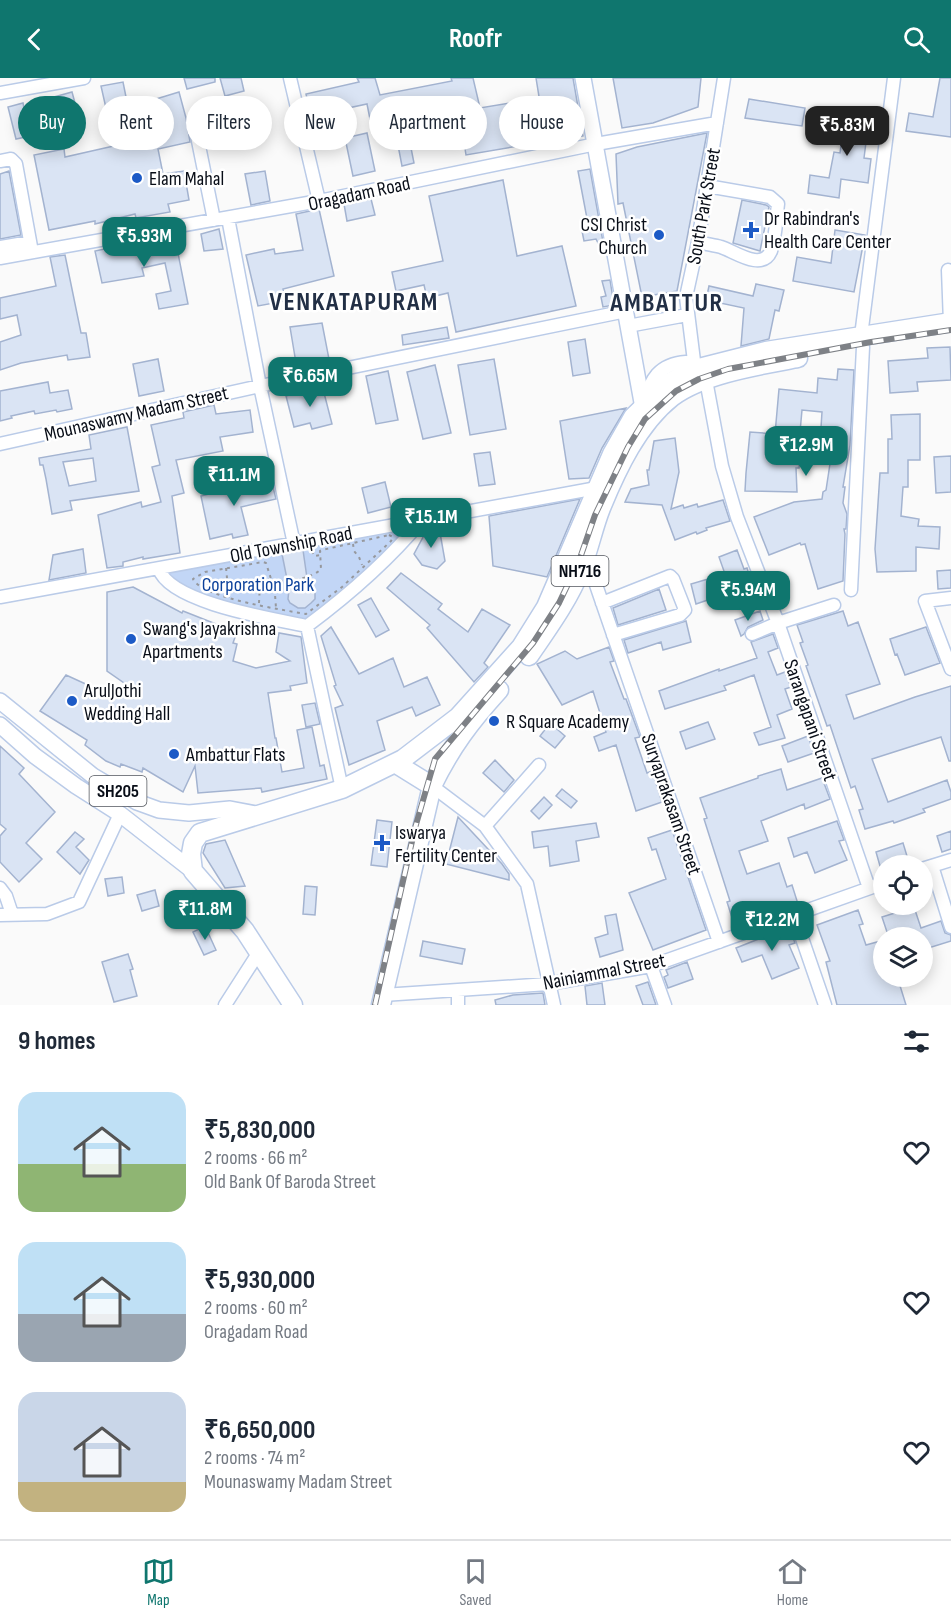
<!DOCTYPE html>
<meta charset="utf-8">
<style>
body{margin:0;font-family:"Sofia Sans Condensed",sans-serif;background:#f2f2f3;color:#1f2937;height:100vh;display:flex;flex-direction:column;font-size:22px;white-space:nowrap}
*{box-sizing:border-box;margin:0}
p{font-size:20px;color:#747a83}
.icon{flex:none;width:33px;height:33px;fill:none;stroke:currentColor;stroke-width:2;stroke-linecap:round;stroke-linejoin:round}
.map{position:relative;height:927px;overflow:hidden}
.side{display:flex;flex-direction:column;background:#fff;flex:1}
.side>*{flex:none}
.guide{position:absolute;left:18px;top:18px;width:600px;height:54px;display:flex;gap:12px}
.fabs{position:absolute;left:873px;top:777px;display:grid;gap:12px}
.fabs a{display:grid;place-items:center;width:60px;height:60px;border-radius:50%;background:#fff;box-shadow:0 3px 15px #0003;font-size:30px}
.price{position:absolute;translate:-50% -51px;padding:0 14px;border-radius:12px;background:#0f766e;color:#fff;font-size:20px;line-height:39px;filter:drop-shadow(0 2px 3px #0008)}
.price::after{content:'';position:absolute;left:50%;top:36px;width:18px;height:14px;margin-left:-9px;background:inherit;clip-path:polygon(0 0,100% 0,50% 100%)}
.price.active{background:#222;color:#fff}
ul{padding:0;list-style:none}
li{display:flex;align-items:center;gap:18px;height:150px;padding:0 18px}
li span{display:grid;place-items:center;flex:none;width:168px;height:120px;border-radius:18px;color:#555}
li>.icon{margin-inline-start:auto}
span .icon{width:72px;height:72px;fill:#fffc;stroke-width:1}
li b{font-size:26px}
h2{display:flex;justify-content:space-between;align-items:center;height:72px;padding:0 18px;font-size:26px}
.pill{padding:0 21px;border-radius:27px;background:#fff;box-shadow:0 3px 15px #0003;font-size:21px;line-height:54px}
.pill.active{background:#0f766e;color:#fff}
header{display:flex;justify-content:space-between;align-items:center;height:78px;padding:0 18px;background:#0f766e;color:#fff;font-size:27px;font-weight:700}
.menu{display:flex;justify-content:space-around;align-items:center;height:84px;border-top:2px solid #e0e1e3;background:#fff;font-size:16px;color:#747a83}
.menu a{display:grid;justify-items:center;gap:3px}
.menu .active{color:#0f766e}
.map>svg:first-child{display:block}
</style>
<header><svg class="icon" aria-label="back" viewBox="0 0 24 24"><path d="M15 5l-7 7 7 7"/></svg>Roofr<svg class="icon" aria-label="search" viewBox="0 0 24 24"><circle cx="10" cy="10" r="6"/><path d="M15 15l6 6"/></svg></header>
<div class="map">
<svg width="951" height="927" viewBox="0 0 951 927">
<rect width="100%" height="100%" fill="#fafafa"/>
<path fill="#c2d6f6" d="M411,450L365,499L304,543C260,535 204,528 168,500L170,492L282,472L287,500L306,496L302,469Z"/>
<path fill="#dae4f4" stroke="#a3b3d0" stroke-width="1.5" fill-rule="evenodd" d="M184,0H215V4L187,11Z
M220,0H241L244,13L225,18Z
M357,0H375L380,17L452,3L451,0H473L480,30L516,24L524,67L466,77L461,45L408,55L414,85L402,88L392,36L370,41L367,26L311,38L306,16L359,4Z
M536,0H573L583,58L555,63L550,30L541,31Z
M613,0H701L698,29L653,45L622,50Z
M940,0H951V59L906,53L909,35L933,39Z
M123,4L131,44L110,48L101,8Z
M72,14L78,36L56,42L58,52L16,61L8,29L23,25L24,30L56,23L54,19Z
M179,14L186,40L190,64L158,71L163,96L184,93L189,122L168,126L170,134L136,140L135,136L95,146V143L49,152L34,77L64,71L65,79L158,58L157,51L164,50L156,21Z
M749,21L805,30L802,48L745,40Z
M846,30L870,33L864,80L871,81L868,105L841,101L839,120L808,115L810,97L829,100L834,74L840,75Z
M222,34L230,62L209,67L208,61H206L201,40Z
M367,55L375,93L353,98L345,60Z
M707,55L677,213L642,219L623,125L618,126L616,76L637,69Z
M590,91L603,164L598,165L596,161L584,163L582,153L589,151L578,93Z
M9,93L21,157L0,161V96Z
M265,93L270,123L251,127L245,96Z
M503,102L517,178L562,168L576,228L456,254L448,215L427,220L424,207L396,213L392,194L443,183L429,118Z
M371,121L375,137L347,143L344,126Z
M742,122L766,127L769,129L760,173L733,165Z
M319,131L334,198L283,211L285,223L258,228L246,177L274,171L275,176L303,172L296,136Z
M219,151L223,171L204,173L201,156Z
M835,152L865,157L854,214L793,203L797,179L831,185Z
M137,164L139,172L176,165L188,226L159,231L156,216L171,213L165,185L142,190L144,198L102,205L95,173Z
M65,177L81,255H86L90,279L68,282L67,277L21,285L0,292V264L21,257L17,237L0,241V220L56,208L50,179Z
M610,202L614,227L603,229L601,219L606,218L602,203Z
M756,206L784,212L779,233L775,232L769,261L741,268L744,230L706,222L709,208L753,218Z
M322,245L329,281L296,285L290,249Z
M447,249L449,260L403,267L402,257Z
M585,261L590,295L573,298L568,264Z
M950,269L951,302L917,304L918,313L890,315L888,283L928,280L927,270Z
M158,281L164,313L139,318L133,286Z
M494,281L506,351L470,357L458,287Z
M435,287L451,355L423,361L407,294Z
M838,291L854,292L850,367L843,409H845L843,425L847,436L846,451H844L845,456L843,503L818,511L805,466L801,467L800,465L769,477L754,439L794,424L822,421L823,414L826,412L833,366L820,365L822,334L802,332L800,354H797L795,378L800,379L799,390H796L797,414L745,413L746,395L750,354L775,356L779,311L817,315L818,300L837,302Z
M388,293L398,342L376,346L366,298Z
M48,304L50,315L68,312L72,331L57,334L56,332L35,336L34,333L11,338L12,340L0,343V313Z
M322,307L332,346L312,351L310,345L294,349L286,318Z
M214,327L216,336L250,332L253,354L220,359L223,373L176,382L184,415L172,418L180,475L143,481V479L123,484V488L107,490L98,437L141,424L142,429L161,424L152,389L160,387L151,347L184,340L183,334Z
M626,330L602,370L589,400L569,401L560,343Z
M920,336V382H908V409H903L901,438L919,441L918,448L940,449L939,471L916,469V493L877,494L875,471L880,395H888V361H892L891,337Z
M127,349L139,413L70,423L72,432L52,436L46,401L43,387H40L39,380L91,371L89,357ZM93,380L96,403L69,408L63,384Z
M675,360L679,394L671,431L683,427L684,430L697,426L698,429L723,422L730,443L706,450L707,452L697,456L696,454L675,462L662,427L625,424L631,411L649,407L647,392H649L654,363Z
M490,374L495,406L479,408L474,376Z
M951,378V414L936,415L934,379Z
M271,401L276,421L241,429L248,457L233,460L232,456L210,461L201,418L221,413V410Z
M385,404L391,429L368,435L362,410Z
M580,421L547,499L493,488L489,438Z
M439,449L445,483L437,491L422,487L414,476L428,450Z
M83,471L86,495L49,502L53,477Z
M303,472L307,500L313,506L315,516V521L311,525L305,530H298L290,525L288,521L289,511L282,476Z
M737,472L744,491L747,490L752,507L696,526L691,506L725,496L719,479Z
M951,492V510L938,511L937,493Z
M401,495L442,526L438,531L468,554L482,531L510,547L484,585L488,589L474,604L427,550L430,547L387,510Z
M133,509L182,535L183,533L221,548L222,546L238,551L233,565L237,566L233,583L256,590L290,583L276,574L279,555L301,559L307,605L290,608L291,612L268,615L275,660H276L282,694L304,690L297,652L312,649L320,688L324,687L327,701L262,714L261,710L198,715L195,688L183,714L143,690L142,694L121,686L120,689L106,683L85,667L87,662L40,633L66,597L103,614H137L107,593V514Z
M659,511L666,532L618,547L613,530Z
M371,520L389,552L376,559L358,527Z
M760,533L763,542L748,549L744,556L741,558L735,542Z
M843,533L848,548L858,544L880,606L846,617L854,641L915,619L951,608V683H949L941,659L872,681L888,724L947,702L951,714V721L923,731L925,734L894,745L893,743L865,751L859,732L863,731L855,708L851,710L830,647L827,648L806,588L808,587L800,565L803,564L797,547Z
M686,543L691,564L663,572L661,564L628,575L624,562Z
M331,549L359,596L393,580L404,609L427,599L440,627L416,638L412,629L377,643L385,672L349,687L335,630L343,627L334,608L336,607L321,558Z
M926,549L940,585L905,597L897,576L895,577L890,561Z
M773,556L778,570L768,574L777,597L785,594L791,609L785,611L792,631L777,637L785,660L759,667L754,655L771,649L754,597L724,608L726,612L665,631L659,613L719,591V593L757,580L751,564Z
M609,569L614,583L610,584L624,621H626L640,659L635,660L647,695L652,693L662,724L636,733L616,667L599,673L594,659L606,654L593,613L562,627L537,586L565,573L577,581Z
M315,625L320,646L306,649L302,627Z
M708,644L715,661L686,671L680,654Z
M550,645L565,658L555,670L540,658Z
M808,658L814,675L788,684L782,668Z
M0,668L24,690L19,696L55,734L26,765L42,781L19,804L0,784V758L6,751L0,746Z
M495,682L514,702L504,714L483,695Z
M781,691L787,712L822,700L830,721L805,731L804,726L761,743L768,763L739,773L747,796L779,785L787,809L792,807L798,826L735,849L727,824L730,823L704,741L707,740L700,720L758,700V698Z
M562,711L577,723L571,730L556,718Z
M544,719L552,727L539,741L531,733Z
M458,739L502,786L509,796V802L446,786Z
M377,742L392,744L387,789L371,787Z
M837,743L844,762L839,763L847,782L815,795L807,774L794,779L788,760Z
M596,745L599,759L576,763L579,783L550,788L548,768L534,770L532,754Z
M672,752L706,852L653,872L629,815L666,801L656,771L652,772L648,760Z
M951,753V771L942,774L937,758Z
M75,754L84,761L76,769L89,782L80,796L57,774Z
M225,762L245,808L225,810L203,775L206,766Z
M903,765L910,788H880L876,774Z
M122,799L124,815L108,818L105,801Z
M305,808L317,809L315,837L303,836Z
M155,812L159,828L142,833L137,817Z
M914,829L921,850L941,843L945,855L951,857V863L922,872V860H889L882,839Z
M858,832L863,846L859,847L866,867L884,862V898H897L906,927H837L826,884L830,883L817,847Z
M616,836L623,872L600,879L595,860L608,856L605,838Z
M205,848L216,872L204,877L193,854Z
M789,849L795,865L789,867L799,890L772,901L762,877L742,884L736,870Z
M423,863L465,871L462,886L420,878Z
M128,876L133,891L130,892L137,918L114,924L102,884Z
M687,884L693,901L668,910L664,899L668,897L666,892Z
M648,904L656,927H643L636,908Z
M602,905L605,927H587L585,908Z
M543,915L545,927H496L495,922L513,917Z"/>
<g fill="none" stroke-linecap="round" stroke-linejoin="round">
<defs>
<path id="minor" d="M290,0L319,123
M0,15L84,0
M194,43L214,142
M0,83L11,81L16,86L32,174
M228,140L260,308L294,466
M698,164C705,166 713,167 721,169C734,173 762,194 771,173C776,159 776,141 778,126L770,119L707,108
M0,169L30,164
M0,180L319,123L596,66L717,45
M948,192L950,245
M628,248L687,237
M861,258L894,0
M695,291L686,219L698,164L724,0
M706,302L722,388L737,439L778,545L869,810
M644,326C650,301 659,286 686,284L695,291
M0,366L260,308L626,233
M159,491C170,525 274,541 307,548C350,516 388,483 422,442
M581,492L595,504L719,864
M851,512L863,269
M0,519L597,410
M951,520L925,523L951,591
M602,525L670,498L673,501L684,529L685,532L680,537L613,557
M307,548L342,711
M752,556L778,545L834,527
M432,708L485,748L527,806L554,927
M485,748L539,687
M932,788L951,849
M922,791L951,782
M0,810L6,818L12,836
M0,837L47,836L79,824L120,736
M794,837L825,927
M651,888L665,927
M458,913V927
M383,917L548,906L651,888L884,805
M225,927L259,874"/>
<path id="major" d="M583,0L643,330
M0,623L93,698L137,724L159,732L189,735L230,731L261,737
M0,647L35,678L76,708L120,736L193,793"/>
<path id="highway" d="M529,578C548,550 568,523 581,491C589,472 593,450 601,430C617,391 638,346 672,319C702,296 761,287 798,280
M395,685L432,708
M293,927L245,853L193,793L191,776L193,765L200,755L342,711L403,681L458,639L521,569L546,529L612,376L633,339L668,305L695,291L766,273L951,244
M381,927L432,708C451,669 470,644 499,612"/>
</defs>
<use href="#minor" stroke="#bacbe8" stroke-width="15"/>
<use href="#major" stroke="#bacbe8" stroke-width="18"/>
<use href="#highway" stroke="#bacbe8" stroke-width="21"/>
<path stroke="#96989d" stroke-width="2" stroke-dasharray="3 4.5" stroke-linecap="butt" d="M389,457L393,459L391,463L342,509L306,536C284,532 202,520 193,501L205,494L263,484L266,485L272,504C286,504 312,501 321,491L320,473L322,472Z
M353,466L354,473L359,479L362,487
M312,473L314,478L320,477
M226,490L229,520
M274,503L276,530
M259,525L260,504L269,501"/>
<use href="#minor" stroke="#fff" stroke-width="12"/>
<use href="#major" stroke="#fff" stroke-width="15"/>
<use href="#highway" stroke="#fff" stroke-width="18"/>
<defs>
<path id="rail" d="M375,927L415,750L435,681L533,565L559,525L579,483L595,437L628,369L645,341L676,313L699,301L728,291L871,264L951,252"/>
</defs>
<use href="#rail" stroke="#7e8186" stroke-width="6"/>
<use href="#rail" stroke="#fff" stroke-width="4" stroke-dasharray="11" stroke-linecap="butt"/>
</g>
<g fill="#1c5ac6" stroke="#fff" stroke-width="2">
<circle cx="137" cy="100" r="6"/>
<path d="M748 143h6v6h6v6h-6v6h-6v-6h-6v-6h6z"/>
<circle cx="659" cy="157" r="6"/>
<circle cx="131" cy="561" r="6"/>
<circle cx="72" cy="623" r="6"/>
<circle cx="494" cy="643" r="6"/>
<circle cx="174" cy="676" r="6"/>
<path d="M379 756h6v6h6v6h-6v6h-6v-6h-6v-6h6z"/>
</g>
<g text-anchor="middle" stroke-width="5" stroke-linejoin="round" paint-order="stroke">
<g fill="#fff" stroke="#52565d" stroke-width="1.5">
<rect x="551.5" y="478" width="57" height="30" rx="4.5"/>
<rect x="89.5" y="698" width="57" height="30" rx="4.5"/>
</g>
<g font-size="18" font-weight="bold" fill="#080d17">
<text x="580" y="499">NH716</text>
<text x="118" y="719">SH205</text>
</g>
<g font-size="20" fill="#080d17" stroke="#fff" text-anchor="start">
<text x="149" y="107">Elam Mahal</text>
<text x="764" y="147">Dr Rabindran's<tspan x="764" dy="23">Health Care Center</tspan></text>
<text x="647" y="153" text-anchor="end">CSI Christ<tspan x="647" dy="23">Church</tspan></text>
<text x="143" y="557">Swang's Jayakrishna<tspan x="143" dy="23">Apartments</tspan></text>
<text x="84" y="619">ArulJothi<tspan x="84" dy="23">Wedding Hall</tspan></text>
<text x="506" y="650">R Square Academy</text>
<text x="186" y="683">Ambattur Flats</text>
<text x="395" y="761">Iswarya<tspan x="395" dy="23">Fertility Center</tspan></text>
</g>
<g font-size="20" fill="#080d17" stroke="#fff">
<text transform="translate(359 115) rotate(-12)" y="7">Oragadam Road</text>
<text transform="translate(703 128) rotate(-80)" y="7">South Park Street</text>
<text transform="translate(136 335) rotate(-13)" y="7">Mounaswamy Madam Street</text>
<text transform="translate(291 466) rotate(-11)" y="7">Old Township Road</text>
<text transform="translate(811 642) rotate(71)" y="7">Sarangapani Street</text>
<text transform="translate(672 726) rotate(71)" y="7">Suryaprakasam Street</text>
<text transform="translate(604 893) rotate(-11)" y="7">Nainiammal Street</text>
</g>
<g font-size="20" fill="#0b409a" stroke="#fff">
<text x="258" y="513">Corporation Park</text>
</g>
<g font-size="26" font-weight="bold" letter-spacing="1.5" fill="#222f45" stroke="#fff">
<text x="354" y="232">VENKATAPURAM</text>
<text x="667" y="233">AMBATTUR</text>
</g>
</g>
</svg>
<div class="fabs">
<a><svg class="icon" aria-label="locate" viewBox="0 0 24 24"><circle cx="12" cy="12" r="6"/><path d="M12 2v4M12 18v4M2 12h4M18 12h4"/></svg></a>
<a><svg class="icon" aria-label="layers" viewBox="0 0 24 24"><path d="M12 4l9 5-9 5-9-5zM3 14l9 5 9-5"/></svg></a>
</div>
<b class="price active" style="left:847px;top:79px">₹5.83M</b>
<b class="price" style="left:144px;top:190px">₹5.93M</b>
<b class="price" style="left:310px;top:330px">₹6.65M</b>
<b class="price" style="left:806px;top:399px">₹12.9M</b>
<b class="price" style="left:234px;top:429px">₹11.1M</b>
<b class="price" style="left:431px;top:471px">₹15.1M</b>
<b class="price" style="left:748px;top:544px">₹5.94M</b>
<b class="price" style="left:205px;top:863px">₹11.8M</b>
<b class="price" style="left:772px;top:874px">₹12.2M</b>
<div class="guide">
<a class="pill active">Buy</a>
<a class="pill">Rent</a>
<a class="pill">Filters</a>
<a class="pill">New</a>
<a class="pill">Apartment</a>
<a class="pill">House</a>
</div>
</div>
<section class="side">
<h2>9 homes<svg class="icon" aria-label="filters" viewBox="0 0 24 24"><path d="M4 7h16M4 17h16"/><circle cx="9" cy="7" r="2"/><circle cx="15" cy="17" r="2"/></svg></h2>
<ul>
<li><span style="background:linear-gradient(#bfe0f5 60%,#8fb573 0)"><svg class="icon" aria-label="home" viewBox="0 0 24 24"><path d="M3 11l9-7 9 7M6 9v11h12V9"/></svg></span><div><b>₹5,830,000</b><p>2 rooms · 66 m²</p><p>Old Bank Of Baroda Street</p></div><svg class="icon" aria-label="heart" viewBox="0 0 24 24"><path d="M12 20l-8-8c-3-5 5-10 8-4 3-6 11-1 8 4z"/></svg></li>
<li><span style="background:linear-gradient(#bfe0f5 60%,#9aa5b1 0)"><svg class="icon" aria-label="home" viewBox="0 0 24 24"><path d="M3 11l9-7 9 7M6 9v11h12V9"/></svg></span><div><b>₹5,930,000</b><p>2 rooms · 60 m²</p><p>Oragadam Road</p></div><svg class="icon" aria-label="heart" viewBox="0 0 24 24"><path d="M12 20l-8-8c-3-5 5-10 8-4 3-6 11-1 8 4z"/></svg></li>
<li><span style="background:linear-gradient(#c9d6e8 75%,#c2b280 0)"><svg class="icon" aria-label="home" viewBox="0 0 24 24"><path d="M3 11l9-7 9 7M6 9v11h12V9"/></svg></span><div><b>₹6,650,000</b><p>2 rooms · 74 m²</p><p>Mounaswamy Madam Street</p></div><svg class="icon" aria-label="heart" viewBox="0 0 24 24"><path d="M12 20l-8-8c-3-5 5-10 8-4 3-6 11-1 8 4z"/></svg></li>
</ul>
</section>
<nav class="menu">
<a class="active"><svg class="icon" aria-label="map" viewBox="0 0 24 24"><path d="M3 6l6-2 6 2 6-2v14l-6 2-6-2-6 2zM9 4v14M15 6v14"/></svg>Map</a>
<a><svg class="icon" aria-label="saved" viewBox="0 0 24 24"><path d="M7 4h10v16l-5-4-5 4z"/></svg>Saved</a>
<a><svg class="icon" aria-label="home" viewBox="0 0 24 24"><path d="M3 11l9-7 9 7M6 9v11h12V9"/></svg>Home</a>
</nav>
